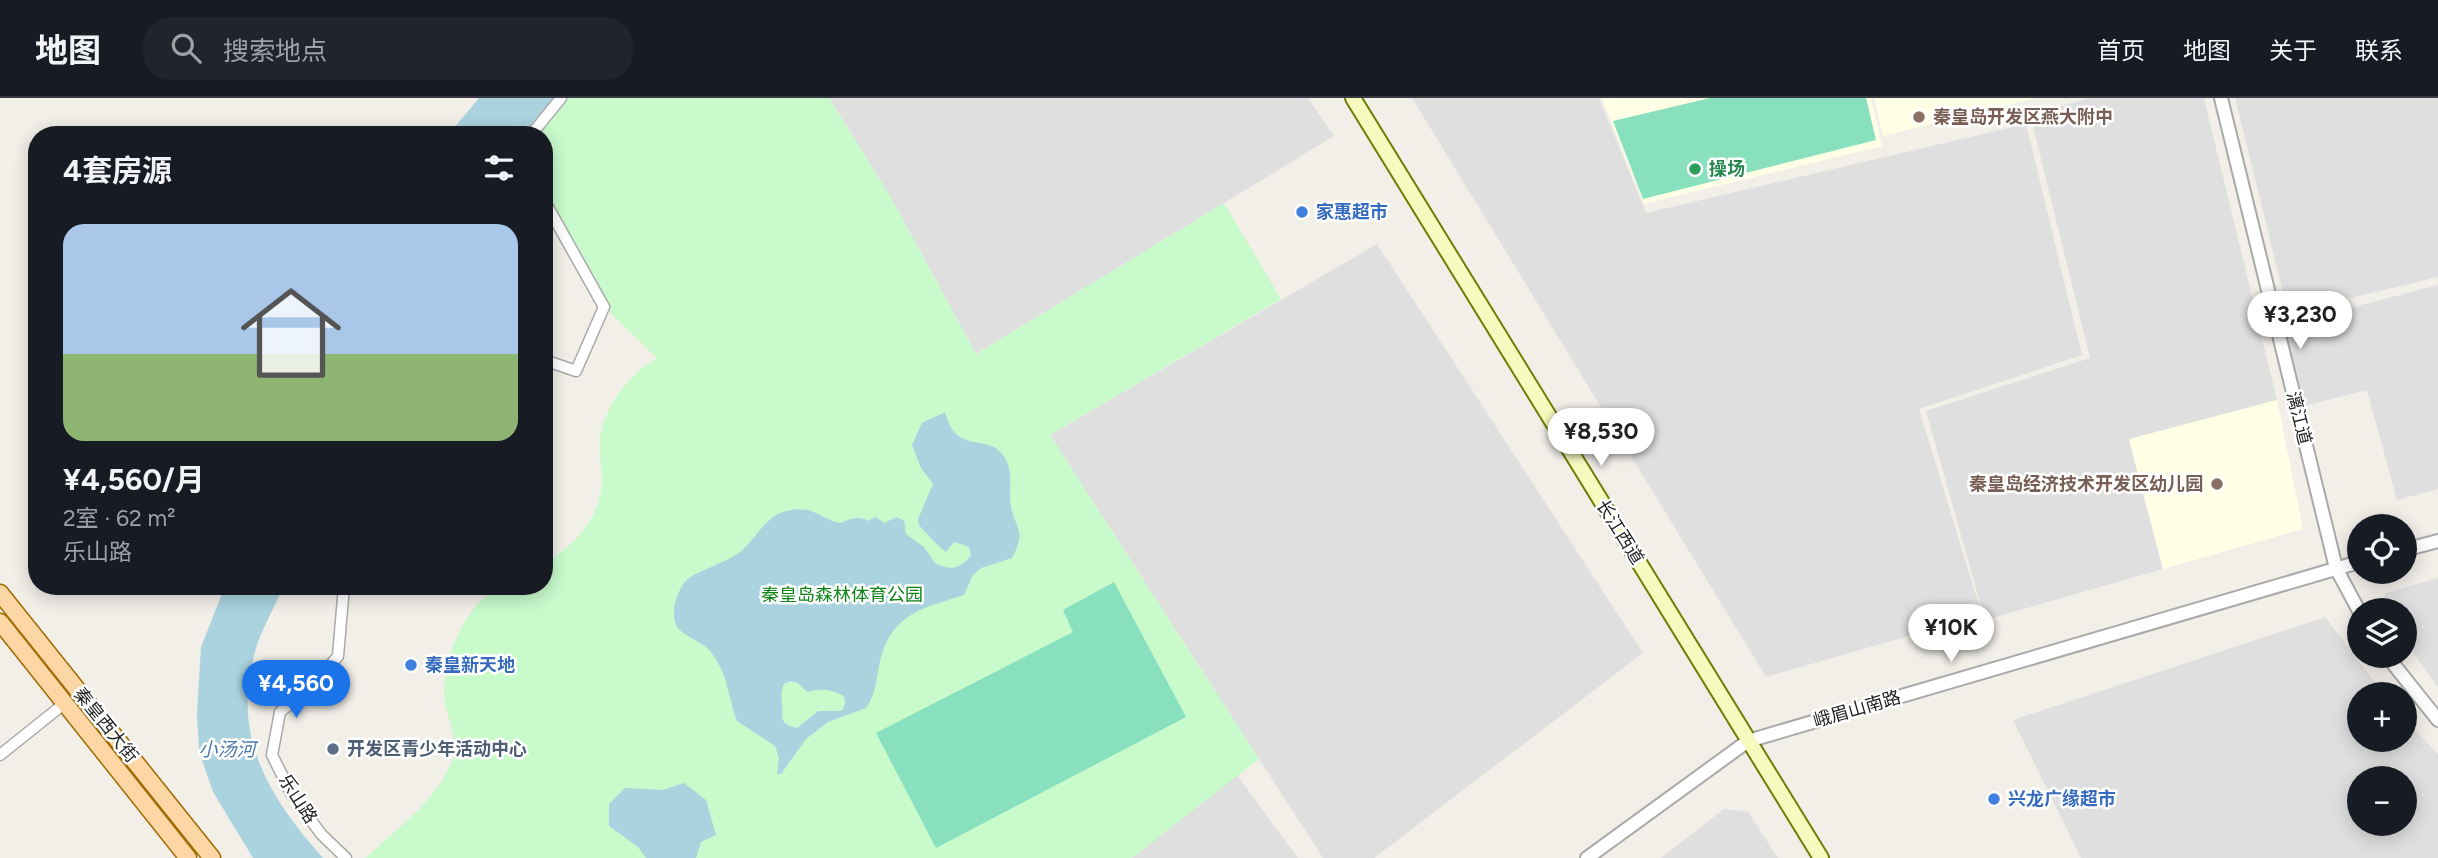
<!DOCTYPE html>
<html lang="zh">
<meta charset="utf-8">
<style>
body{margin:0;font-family:Figtree,"Noto Sans SC",sans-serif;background:#20242c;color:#f1f3f6;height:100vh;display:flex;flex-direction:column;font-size:26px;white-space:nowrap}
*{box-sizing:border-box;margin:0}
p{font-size:23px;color:#9ea1a6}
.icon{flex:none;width:38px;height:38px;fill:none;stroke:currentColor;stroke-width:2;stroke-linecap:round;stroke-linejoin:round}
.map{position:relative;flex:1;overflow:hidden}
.sheet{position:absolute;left:28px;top:28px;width:525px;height:469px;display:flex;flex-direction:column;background:#171b24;border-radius:28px;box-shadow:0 4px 18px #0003}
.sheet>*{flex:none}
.tools{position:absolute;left:2347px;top:416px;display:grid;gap:14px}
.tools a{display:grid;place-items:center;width:70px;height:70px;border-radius:50%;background:#171b24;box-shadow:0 4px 18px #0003;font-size:35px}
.price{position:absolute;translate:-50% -60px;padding:0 16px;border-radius:24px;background:#fff;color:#222;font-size:23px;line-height:46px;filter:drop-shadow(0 2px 4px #0008)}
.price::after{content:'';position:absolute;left:50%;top:42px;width:21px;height:16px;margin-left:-10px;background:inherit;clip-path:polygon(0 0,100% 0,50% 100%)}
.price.current{background:#1a73e8;color:#fff}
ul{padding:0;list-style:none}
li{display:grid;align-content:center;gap:14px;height:371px;padding:0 35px}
li span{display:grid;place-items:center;height:217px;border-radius:21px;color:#555}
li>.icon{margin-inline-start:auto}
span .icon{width:126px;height:126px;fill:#fffc;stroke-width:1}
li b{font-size:30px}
h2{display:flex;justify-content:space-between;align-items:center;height:84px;padding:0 35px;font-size:30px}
header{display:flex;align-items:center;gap:42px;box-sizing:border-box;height:98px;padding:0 35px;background:#171b24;border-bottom:2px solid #363941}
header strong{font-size:33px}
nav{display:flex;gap:38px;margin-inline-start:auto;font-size:24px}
.search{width:490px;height:63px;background:#20242c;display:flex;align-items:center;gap:18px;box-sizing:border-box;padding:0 24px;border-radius:28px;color:#9ea1a6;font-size:26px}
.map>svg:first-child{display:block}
</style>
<header>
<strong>地图</strong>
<div class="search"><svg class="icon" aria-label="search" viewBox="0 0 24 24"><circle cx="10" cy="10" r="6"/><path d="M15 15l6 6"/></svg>搜索地点</div>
<nav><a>首页</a><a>地图</a><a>关于</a><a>联系</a></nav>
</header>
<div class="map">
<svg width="2438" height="760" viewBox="0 0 2438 760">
<rect width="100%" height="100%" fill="#f2efe9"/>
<path fill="#e0dfdf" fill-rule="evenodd" d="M829,0H1308L1334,38L976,256L890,98Z
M1412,0H1599L1646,115L2026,26L2082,257L1919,311L1982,517L1766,579Z
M2090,0H2204L2277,302L2129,342L2163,471L1985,522L1926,313L2090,260L2030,16Z
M2235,0H2438V179L2288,215Z
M1377,146L1643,555L1374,760H1323L1050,337Z
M2438,187V391L2397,402L2367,292L2304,308L2284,227Z
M2438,480V589L2405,544L2404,513H2383L2385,495Z
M2325,519L2385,597H2359V642H2404L2405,622L2438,656V760H2081L2013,622ZM2359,681H2404V726H2359Z
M1237,677L1298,760H1132Z
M1724,711L1748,714L1778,760H1661Z"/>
<path fill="#ffffe5" d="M1602,0H1871L1882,48L1644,106Z
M1874,0H2036L1883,38Z
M2277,302L2303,431L2163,471L2129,341Z"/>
<path fill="#c8facc" d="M561,0H829L890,98L976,256L1224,105L1281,201L1050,337L1259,661L1132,760H366C396,731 439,701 453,660C459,640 445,617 444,597C443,563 466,501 502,489C513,485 532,488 544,488V466C574,448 599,422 602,385C602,371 599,356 600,342C603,309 630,275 657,260L604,209L544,102V37H531Z"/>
<path fill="#88e0be" d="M1710,0H1866L1876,42L1643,101L1613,23Z
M1114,484L1186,619L936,750L876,635L1073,534L1063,512Z"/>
<path fill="#aad3df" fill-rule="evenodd" d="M479,0H555L525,37H448Z
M945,314C957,360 988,332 1005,360C1014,376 1008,392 1011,409C1017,434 1026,433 1012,460L981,470L973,477L964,497C924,510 893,515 881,559C876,577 878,593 866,610L828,624L806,641L781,676H777L779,660L775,648L737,623C728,598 728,576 711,554C701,541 678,538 675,524C672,510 676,496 685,484C694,473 725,466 740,454C757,441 764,418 787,413C816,406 820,423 842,425C849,420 861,418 868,423L876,419L884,425L897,419L904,423L906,436L924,449L935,465C950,473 961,471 971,457L969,449L954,444L946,454C943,453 922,431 919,427L918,421L933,386L921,370L912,347L922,325ZM790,583L798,585L807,594C822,590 830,591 844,598L845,606L842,613H818L797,630C778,626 783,620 782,604C781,596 781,594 784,586Z
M225,488H284C274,510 260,534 254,557C232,641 270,700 323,760H253L213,694L199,653L197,616L201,549Z
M684,685L706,702L716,737L701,744L696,760H646L638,749L609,728V706L625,690L663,692Z"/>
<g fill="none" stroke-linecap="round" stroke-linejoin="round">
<defs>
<path id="minor" d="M531,37L561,0
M544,102L604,209L576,273L544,262
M344,488L338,558L313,588L280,614L272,657L291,695L321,736L346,760
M0,657L65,605"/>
<path id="tertiary" d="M2221,0L2336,470L2359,513
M2404,452L2438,443
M2387,558L2438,622
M1587,760L1748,643L2359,464"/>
<path id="secondary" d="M1353,0L1821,760"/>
<path id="primary" d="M0,495L212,760
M0,524L188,760"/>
</defs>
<use href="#minor" stroke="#a9a9a9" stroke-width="13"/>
<use href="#tertiary" stroke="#a9a9a9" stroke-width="16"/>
<use href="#secondary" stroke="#707d05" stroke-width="18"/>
<use href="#primary" stroke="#a06b00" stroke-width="19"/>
<use href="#minor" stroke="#fff" stroke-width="10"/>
<use href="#tertiary" stroke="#fff" stroke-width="12"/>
<use href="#secondary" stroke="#f7fabf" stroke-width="14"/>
<use href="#primary" stroke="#fcd6a4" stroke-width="16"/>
</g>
<g fill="#8d6e63" stroke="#fff" stroke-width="2.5">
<circle cx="1919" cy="19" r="7"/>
<circle cx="2217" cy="386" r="7"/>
</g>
<circle fill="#2e9e5b" stroke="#fff" stroke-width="2.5" cx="1695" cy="71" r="7"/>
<g fill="#3f7fe0" stroke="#fff" stroke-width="2.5">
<circle cx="1302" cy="114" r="7"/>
<circle cx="411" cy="567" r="7"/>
<circle cx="1994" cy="701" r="7"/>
</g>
<circle fill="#5c6f8a" stroke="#fff" stroke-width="2.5" cx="333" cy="651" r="7"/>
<g text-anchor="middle" stroke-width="5" stroke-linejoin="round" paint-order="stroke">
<g font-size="18" font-weight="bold" fill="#785e54" stroke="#fff" text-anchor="start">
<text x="1933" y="25">秦皇岛开发区燕大附中</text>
<text x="2203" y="392" text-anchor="end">秦皇岛经济技术开发区幼儿园</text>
</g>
<g font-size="18" font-weight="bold" fill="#27864d" stroke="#fff" text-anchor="start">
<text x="1709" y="77">操场</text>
</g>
<g font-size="18" font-weight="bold" fill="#366cbe" stroke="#fff" text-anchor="start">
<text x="1316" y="120">家惠超市</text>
<text x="425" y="573">秦皇新天地</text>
<text x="2008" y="707">兴龙广缘超市</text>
</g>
<g font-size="18" fill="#222" stroke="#fff">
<text transform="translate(2299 320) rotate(76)" y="6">漓江道</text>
<text transform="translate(1620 434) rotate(58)" y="6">长江西道</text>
<text transform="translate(1857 611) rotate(-16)" y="6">峨眉山南路</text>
<text transform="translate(106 627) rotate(51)" y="6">秦皇西大街</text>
<text transform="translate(298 701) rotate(57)" y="6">乐山路</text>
</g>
<g font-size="18" fill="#0c8416" stroke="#fff">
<text x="842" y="503">秦皇岛森林体育公园</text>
</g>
<g font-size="18" font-weight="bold" fill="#4e5e75" stroke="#fff" text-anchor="start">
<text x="347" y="657">开发区青少年活动中心</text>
</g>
<g font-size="19" font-style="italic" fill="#4a7aab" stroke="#fff">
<text x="227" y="658">小汤河</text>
</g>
</g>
</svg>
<div class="tools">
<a><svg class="icon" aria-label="locate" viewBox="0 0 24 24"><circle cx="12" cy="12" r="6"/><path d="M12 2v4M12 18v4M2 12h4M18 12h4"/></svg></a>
<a><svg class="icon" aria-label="layers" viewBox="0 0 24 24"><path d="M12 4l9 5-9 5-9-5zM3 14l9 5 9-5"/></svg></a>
<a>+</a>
<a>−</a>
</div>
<b class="price" style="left:2300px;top:253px">¥3,230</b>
<b class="price" style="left:1601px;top:370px">¥8,530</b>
<b class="price" style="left:1951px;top:566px">¥10K</b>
<b class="price current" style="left:296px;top:622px">¥4,560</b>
<section class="sheet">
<h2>4套房源<svg class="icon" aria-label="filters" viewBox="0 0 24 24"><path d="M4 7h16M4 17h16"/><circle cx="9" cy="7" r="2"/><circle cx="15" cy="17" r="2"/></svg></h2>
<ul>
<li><span style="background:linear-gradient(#a9c7e8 60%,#8fb573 0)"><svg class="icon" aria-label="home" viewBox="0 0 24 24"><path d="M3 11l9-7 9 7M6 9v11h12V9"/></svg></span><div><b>¥4,560/月</b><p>2室 · 62 m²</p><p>乐山路</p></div></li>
</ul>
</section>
</div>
